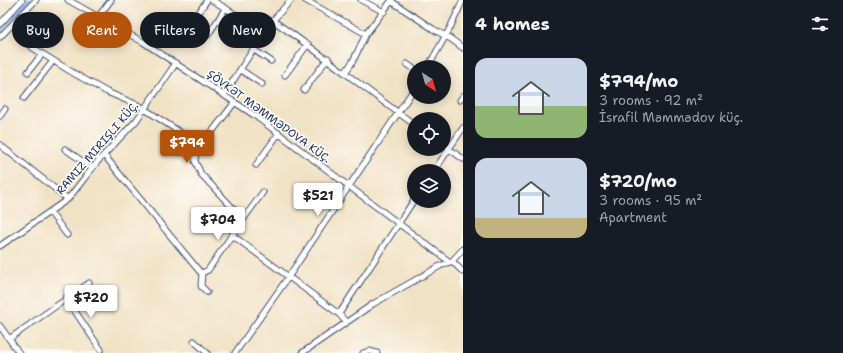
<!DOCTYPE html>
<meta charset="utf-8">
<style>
body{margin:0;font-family:"Shantell Sans",sans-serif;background:#20242c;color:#f1f3f6;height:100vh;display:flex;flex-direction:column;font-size:15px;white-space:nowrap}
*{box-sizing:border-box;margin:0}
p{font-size:13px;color:#9ea1a6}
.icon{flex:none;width:22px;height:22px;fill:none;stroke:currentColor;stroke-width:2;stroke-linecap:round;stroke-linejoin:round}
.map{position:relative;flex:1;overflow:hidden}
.sheet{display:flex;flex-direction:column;background:#171b24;width:380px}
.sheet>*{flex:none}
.banner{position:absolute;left:12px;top:12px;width:380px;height:36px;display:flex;gap:8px}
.needle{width:26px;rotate:143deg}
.controls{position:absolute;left:407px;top:60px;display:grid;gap:8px}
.controls a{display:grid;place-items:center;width:44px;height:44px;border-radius:50%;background:#171b24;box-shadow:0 2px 10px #0003;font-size:20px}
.price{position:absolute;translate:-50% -34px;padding:0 9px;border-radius:4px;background:#fff;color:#222;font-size:13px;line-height:26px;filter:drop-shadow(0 1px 2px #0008)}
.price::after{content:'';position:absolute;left:50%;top:24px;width:12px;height:9px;margin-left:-6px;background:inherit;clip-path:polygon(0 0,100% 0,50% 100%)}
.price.current{background:#b45309;color:#fff}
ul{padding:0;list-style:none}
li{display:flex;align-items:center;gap:12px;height:100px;padding:0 12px}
li span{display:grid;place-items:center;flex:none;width:112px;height:80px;border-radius:12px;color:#555}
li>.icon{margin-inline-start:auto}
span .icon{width:48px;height:48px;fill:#fffc;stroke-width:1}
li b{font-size:17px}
h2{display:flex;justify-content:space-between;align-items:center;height:48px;padding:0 12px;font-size:17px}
.pill{padding:0 14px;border-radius:18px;background:#171b24;box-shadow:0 2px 10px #0003;font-size:14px;line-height:36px}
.pill.current{background:#b45309;color:#fff}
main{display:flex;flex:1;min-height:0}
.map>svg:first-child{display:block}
</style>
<main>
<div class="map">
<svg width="463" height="353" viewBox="0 0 463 353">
<rect width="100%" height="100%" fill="#fdfcf7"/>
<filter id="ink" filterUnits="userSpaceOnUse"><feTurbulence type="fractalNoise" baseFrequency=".025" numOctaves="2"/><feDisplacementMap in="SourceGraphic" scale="8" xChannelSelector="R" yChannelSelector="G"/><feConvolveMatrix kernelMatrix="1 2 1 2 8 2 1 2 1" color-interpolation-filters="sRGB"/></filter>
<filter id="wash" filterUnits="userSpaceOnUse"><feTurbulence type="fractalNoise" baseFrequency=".012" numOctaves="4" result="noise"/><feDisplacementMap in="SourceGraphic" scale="16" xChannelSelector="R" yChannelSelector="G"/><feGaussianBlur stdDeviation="0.9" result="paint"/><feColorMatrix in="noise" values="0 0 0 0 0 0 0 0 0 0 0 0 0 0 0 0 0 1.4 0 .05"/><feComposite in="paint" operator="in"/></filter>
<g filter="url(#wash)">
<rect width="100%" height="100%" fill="#f1e2c5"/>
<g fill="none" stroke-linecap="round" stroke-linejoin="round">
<path stroke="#7aa9e4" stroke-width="5" d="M0,30L29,0"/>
</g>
</g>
<g filter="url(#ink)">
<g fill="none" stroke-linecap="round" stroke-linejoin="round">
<defs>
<path id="minor" d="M68,0L143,42L254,115L450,262
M212,0L264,32
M305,0L366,34
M361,0L384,12
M391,1L433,29L451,39L463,48
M98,17L111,0
M272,20C321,53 366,90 414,124
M37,23L25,40L33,48L75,74L107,92L140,106L201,146
M192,23L207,0
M0,24L22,0
M208,35L225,9
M0,37L36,0
M254,50L271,61
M407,64L414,69
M428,67L450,28L463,0
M241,70L262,84
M28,72L42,54
M345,73L353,61L366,34L392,0
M285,75L308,44
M304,90L328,58
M224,95L268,26L291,0
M24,98L53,61
M460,100L463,96
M235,102L201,146L196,154L195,161L201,174L243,219
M0,116L5,109
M0,145L68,199
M444,145L463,159
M65,149L92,168
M104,155L200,272L202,273L208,270L232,235L339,314L346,322
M256,165L279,133
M434,171L463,128
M50,212L67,235
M232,235L263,192
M0,246L68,199L98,161L136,121L176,63
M452,261L463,272
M202,273L201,286L207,292
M66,298L101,350
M339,314L414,200
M0,326L19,353
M9,339L89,283
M194,341L207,353
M235,353L289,276L414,89
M302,353L373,304L440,266L452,261L463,249
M363,353L369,351L377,353"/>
</defs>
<use href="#minor" stroke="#3b4a6d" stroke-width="7"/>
<use href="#minor" stroke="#fff" stroke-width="5"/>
</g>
</g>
<g text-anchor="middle" stroke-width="3.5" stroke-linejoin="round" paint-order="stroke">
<g font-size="11" fill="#1b2f5e" stroke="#fdfcf7">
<text transform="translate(269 116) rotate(36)" y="4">ŞÖVKƏT MƏMMƏDOVA KÜÇ.</text>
<text transform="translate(97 148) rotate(-49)" y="4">RAMIZ MIRIŞLI KÜÇ.</text>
</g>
</g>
</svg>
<div class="controls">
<a><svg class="needle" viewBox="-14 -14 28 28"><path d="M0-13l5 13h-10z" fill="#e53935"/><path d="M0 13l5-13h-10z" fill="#9ea1a6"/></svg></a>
<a><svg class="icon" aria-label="locate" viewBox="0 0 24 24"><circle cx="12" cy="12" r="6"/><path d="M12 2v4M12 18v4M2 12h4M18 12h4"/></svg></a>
<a><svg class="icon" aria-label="layers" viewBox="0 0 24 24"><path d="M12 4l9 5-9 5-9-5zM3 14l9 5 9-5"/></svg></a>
</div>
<b class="price current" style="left:187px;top:164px">$794</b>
<b class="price" style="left:318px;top:217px">$521</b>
<b class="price" style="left:218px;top:241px">$704</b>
<b class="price" style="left:91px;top:319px">$720</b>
<div class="banner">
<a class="pill">Buy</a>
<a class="pill current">Rent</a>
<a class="pill">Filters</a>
<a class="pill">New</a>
</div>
</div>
<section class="sheet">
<h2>4 homes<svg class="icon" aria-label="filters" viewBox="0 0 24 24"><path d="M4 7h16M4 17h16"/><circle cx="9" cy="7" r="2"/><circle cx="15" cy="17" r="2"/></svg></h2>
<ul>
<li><span style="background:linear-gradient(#c9d6e8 60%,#8fb573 0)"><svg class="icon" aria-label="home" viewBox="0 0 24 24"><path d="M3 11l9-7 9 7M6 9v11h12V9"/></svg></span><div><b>$794/mo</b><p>3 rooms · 92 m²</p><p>İsrafil Məmmədov küç.</p></div></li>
<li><span style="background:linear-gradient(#c9d6e8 75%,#c2b280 0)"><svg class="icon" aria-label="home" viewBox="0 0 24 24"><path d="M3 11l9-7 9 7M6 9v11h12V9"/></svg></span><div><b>$720/mo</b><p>3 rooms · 95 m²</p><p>Apartment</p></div></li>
</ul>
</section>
</main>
